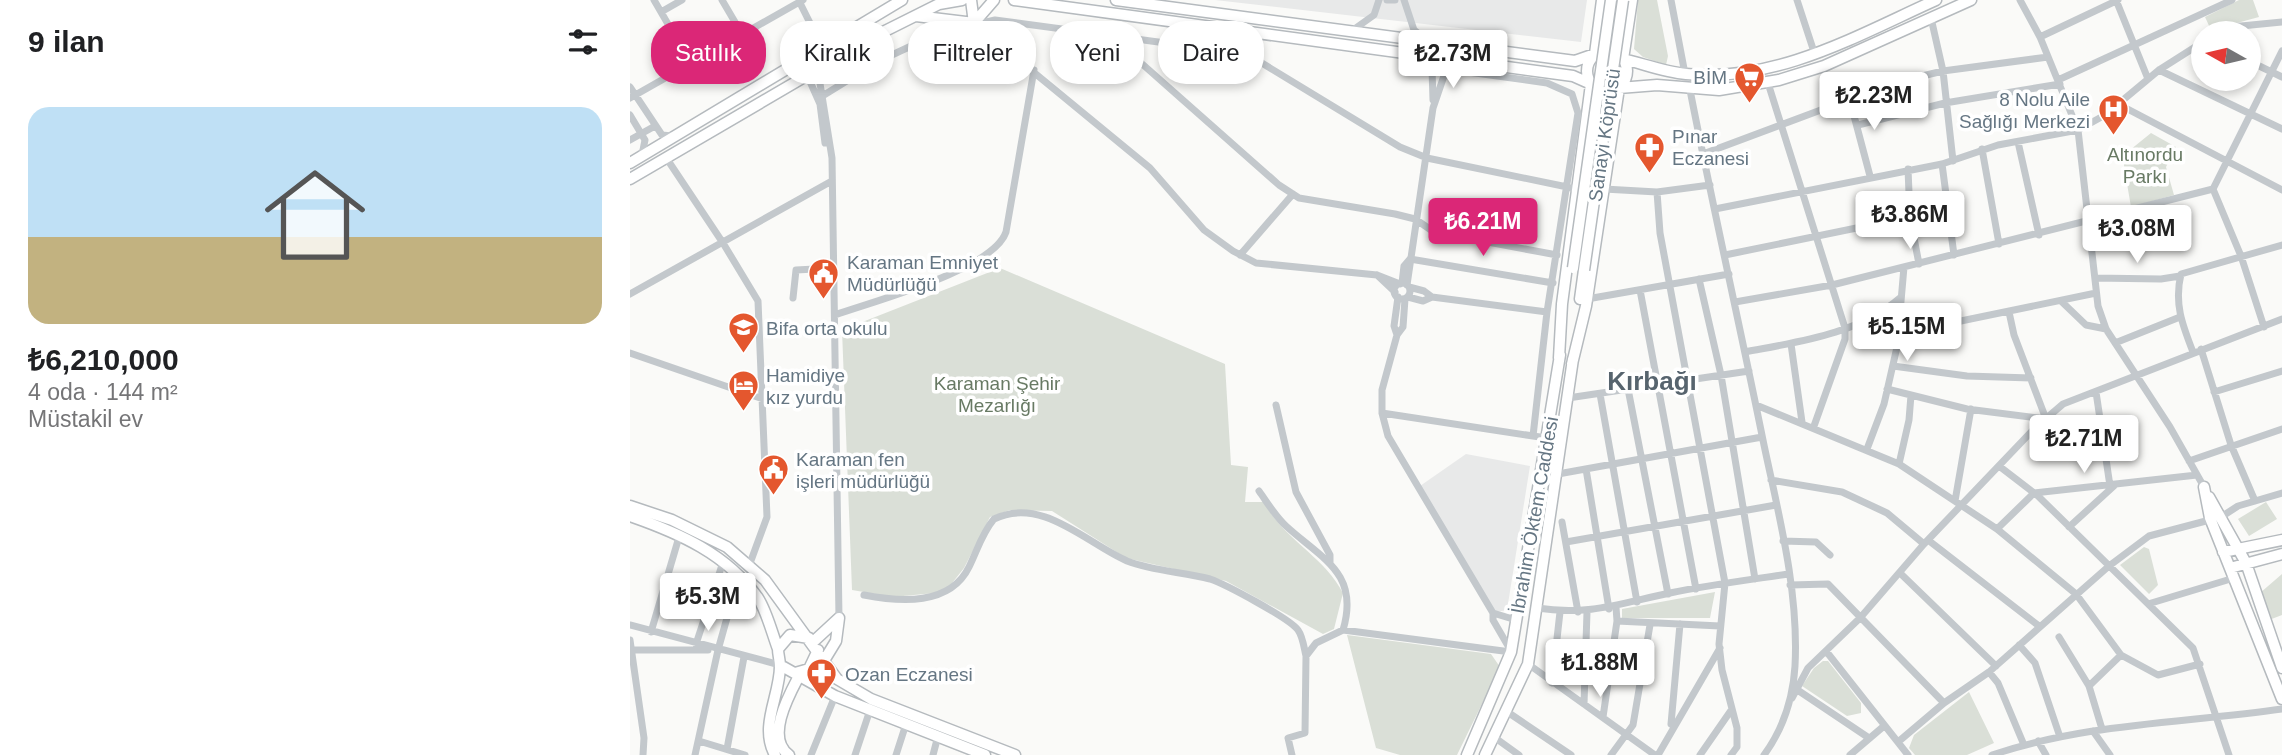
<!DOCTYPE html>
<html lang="tr">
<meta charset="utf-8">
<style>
body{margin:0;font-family:Helvetica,sans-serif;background:#f2f2f2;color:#202124;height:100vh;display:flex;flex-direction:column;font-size:26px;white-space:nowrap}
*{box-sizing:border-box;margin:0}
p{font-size:23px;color:#757577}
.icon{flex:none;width:38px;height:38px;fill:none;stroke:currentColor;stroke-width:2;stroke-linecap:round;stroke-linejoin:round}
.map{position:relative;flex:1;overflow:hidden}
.details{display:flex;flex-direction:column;background:#fff;width:630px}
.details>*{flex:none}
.top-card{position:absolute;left:21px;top:21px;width:665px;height:63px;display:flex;gap:14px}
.needle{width:46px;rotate:278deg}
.buttons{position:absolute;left:1561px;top:21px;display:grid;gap:14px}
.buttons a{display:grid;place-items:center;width:70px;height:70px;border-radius:50%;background:#fff;box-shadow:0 4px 10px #0003;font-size:35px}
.price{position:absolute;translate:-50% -60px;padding:0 16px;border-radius:7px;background:#fff;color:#222;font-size:23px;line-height:46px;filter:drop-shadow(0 2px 4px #0008)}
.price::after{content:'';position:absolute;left:50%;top:42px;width:21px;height:16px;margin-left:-10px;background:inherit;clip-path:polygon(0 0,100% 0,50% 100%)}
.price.on{background:#db2777;color:#fff}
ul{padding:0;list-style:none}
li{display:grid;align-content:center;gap:14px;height:371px;padding:0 28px}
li+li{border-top:2px solid #e0e0e0}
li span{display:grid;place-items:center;height:217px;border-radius:21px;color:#555}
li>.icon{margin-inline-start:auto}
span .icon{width:126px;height:126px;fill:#fffc;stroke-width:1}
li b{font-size:30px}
h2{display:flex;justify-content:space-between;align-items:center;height:84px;padding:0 28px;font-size:30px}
.pill{padding:0 24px;border-radius:28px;background:#fff;box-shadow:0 4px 10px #0003;font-size:24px;line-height:63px}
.pill.on{background:#db2777;color:#fff}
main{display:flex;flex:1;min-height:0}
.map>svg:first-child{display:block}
</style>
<main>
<section class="details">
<h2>9 ilan<svg class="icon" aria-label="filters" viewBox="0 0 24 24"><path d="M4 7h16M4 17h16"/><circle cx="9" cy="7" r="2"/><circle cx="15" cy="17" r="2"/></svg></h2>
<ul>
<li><span style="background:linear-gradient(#bfe0f5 60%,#c2b280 0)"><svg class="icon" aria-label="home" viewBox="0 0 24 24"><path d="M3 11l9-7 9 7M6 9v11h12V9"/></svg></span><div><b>₺6,210,000</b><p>4 oda · 144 m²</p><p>Müstakil ev</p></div></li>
</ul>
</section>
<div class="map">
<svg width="1652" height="755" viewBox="0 0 1652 755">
<rect width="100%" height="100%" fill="#fafaf8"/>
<path fill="#e8e9e9" d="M585,0H957L951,42Z
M836,454L900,466L877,610L861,613L790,486Z"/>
<path fill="#dadfd7" d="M1008,0H1027L1038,56L1036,65L1013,57L1004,49Z
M1609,0H1623L1629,17L1581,30L1575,17Z
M1521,133L1546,147L1536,167L1544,195L1501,207L1494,166L1495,154Z
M370,268L595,364L601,465L618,467L615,502H634C654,540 694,556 713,593L704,629L693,634L596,581L496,558L422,511L380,510L360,517L334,568L315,592L263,597L222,590L212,330Z
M1636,502L1647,519L1619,536L1608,519Z
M1514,547L1519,549L1528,585L1519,594L1490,565Z
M1652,574V615L1639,620L1630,593Z
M1085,592L1080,618H992V609Z
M717,635L861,654L870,667L827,755H770L746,748Z
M1193,661H1198L1231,703V713L1217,716L1172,686L1184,668Z
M1339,692L1364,743L1337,755H1285L1279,748L1284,735Z"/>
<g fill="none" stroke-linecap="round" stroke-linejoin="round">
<defs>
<path id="major" d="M341,0L344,23
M384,0L943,76L961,84L932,304L929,358
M486,0L945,61L965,54L972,0
M1002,0L993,59C1014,64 1035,72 1056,74C1146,83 1228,35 1306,0
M286,16L344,23
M344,23L364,0
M957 71a20 20 0 1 1 40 0a20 20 0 1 1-40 0Z
M0,163L272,0
M0,179L241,38L309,4L332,0
M950,299L954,270
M942,364L956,306L989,88L1027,85L1089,90L1149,80L1194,66L1341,0
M1574,487L1580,518L1652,699
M1579,497L1616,563L1652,668
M0,506L42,520L97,547L135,580L207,679L241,699L385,755
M0,516C49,533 97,554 128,598C137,612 142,633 148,649
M1593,552L1652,540
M1600,568L1652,554
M183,642L209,618
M195,659L206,641L209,618
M150,665L205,696L355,755
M165,673L179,669L188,650
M145,755C129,726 150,696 150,666C150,660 148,655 148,649L160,635L179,638
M159,755C135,738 159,695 169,676
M837,755L881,652L930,355
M855,755L898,664L943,359"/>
</defs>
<use href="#major" stroke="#b5babe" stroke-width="13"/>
<path stroke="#c3c8cc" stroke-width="7" d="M24,0L60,62
M92,0L112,34
M757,0H765
M774,0L784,30L798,41
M1041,0L1055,74
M1167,0L1185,55
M1390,0L1410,37L1448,130L1468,306L1476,329L1540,427L1574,487
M1486,0L1518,79
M169,1L193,49
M31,12L52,0
M1301,18L1313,71L1323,161
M345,24L520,168L574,230L603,251L626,263L747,275L770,284
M723,30L744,15L749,0
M1590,33L1601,27L1652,22
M491,35L493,47L649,185L669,198L765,214L785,219L804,232L927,255
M1410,37L1488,0
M795,55L802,69L803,100
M1619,61L1652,77
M816,69L917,83L942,94L948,113L917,312
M1529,70L1652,129
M188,71L202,158L209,618
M178,77L190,104L195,143
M1428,80L1602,0
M1138,83L1215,328V339L1184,426
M0,87L32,135L42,136
M1060,90C1083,208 1110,326 1134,445C1149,516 1169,592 1165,666C1163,698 1153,729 1134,755
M194,95L249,61L309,33L365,20L617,54L770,147L797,158L947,189
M1219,97L1240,176
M0,98L173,0
M1488,104L1652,190
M0,115L15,140L12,155
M1228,125L1315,103L1430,84
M0,140L25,126
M1388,142L1409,235
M1352,149L1369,244
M1073,154L1263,83L1313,71L1418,57
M37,159L93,243L128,301L137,517L119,566
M1312,164L1324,255
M1278,169L1280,217L1289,264
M974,189L1027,192L1080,185
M1583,189L1611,256L1634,327
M1027,192L1030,233L1095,583L1089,644L1092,670L1107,728V747L1101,755
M1085,209L1312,164L1368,145L1448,130L1475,115L1529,70L1573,42
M610,255L663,194
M1095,255L1280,217
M780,259L923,283
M747,275L765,292
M1465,278L1531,279L1550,276
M1069,279L1091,375L1125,579
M772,283L774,266L780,259
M764 291a8 8 0 1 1 16 0a8 8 0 1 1-16 0Z
M777,285L803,108L817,67
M779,287L794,291L802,297
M1010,290L1066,589
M0,294L200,182
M778,297L793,301L802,297L917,312L903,436L917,438
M163,298L166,270L204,268
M775,299L773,327L767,335L752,390V413L758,436L863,613V620L881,651
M957,299L1099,274
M1431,301L1456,325L1476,329
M1105,302L1202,285L1583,189L1652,51
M205,315C244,301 363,270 376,232L404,70
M1268,334L1466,293
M767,335L764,326L768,297
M1485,343L1550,317
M1161,344L1172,422
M1571,349L1601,445L1625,501
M1115,352C1167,342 1229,334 1270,298
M1563,352C1552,324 1544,303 1551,274L1652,245
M0,353L133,399
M1263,366L1337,376L1401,378
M998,389L1038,594
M1257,389L1337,409L1416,419L1384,335L1379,312
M1466,392L1480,486
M1584,392L1652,371
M970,394L1007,602
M938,398L1119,371
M646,405L666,492L700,555V562
M1126,405L1269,464L1367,529L1446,594L1491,655
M752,413L903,436
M1237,449L1254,404L1267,347L1274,267
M1559,461L1652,429
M1269,464L1279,420L1281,395
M1369,466L1408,496L1563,648L1599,755
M956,469L979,609
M928,474L1132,437
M1141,480L1212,492L1257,513L1294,544
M629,491C637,502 645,516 656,526C692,559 730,573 713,630
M1325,501L1341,409
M932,522L948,612
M1439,527L1485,485
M1367,529L1404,493L1567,475
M1298,540L1409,626
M1153,541L1186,542L1200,555
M936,542L1146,505
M1270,573L1366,666
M1160,585L1198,584L1314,703
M234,595C270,602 320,606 339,567C347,551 352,533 364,519C412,496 456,543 497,561C523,571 553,572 580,579C595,584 659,618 668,630C673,637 674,648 676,656
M1518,604L1604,578
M907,608C959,616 991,603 1040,593C1079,585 1118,580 1158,574
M863,613L886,620
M987,621L1090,626
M0,625L150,665
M21,632L49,537
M1429,637L1459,686L1472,729
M0,640L14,738L13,755
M66,644L93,562
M1389,645L1405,663L1430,737
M1,650H78
M1196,651L1278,755
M898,664L1025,755
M1359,672L1368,683L1394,745
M922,683L930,612
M1459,686L1491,655L1528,675L1570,664
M1166,689L1239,738
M1162,698L1178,668L1230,618L1294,544L1405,428L1433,404L1652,319
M954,704L957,612
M876,711L941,755
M973,717L987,621L986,607
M1041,724L1050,624
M1463,731L1480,755
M864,737L889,755
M69,741L115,755
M1408,741L1416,755
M1268,742L1314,703L1359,672L1479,566L1519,536L1591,517L1608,506L1652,493
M97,749L114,657
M65,755L88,650L109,575
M181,755L205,696
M225,755L240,710
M266,755L276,724
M303,755L308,736
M662,755L658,738L675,733L676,656L686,643L713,630L881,652
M981,755L1003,725L1020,625
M1028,755L1090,648
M1070,755L1102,709
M1220,755L1254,726
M1362,755C1456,723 1555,723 1652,709"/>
<use href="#major" stroke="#fff" stroke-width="10"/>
<defs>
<path id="major-bridge" d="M943,268L981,0
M954,270L993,0"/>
</defs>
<use href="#major-bridge" stroke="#b5babe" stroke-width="13" stroke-linecap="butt"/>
<use href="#major-bridge" stroke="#fff" stroke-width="10"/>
</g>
<defs>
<symbol id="supermarket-pin" viewBox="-11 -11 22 30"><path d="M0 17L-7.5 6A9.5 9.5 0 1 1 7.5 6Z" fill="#e4572e" stroke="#fff"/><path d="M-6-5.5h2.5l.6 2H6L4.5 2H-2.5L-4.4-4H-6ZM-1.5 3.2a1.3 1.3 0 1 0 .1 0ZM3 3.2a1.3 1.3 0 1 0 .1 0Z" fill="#fff"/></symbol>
<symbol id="hospital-pin" viewBox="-11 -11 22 30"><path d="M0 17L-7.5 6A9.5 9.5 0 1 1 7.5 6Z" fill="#e4572e" stroke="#fff"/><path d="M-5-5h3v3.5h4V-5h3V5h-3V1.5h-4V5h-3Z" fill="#fff"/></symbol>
<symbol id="pharmacy-pin" viewBox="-11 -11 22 30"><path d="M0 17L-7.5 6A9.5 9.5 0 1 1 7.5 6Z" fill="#e4572e" stroke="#fff"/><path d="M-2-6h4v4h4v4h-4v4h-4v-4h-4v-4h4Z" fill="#fff"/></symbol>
<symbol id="civic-pin" viewBox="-11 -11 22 30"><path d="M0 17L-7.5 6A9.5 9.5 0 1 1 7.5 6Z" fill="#e4572e" stroke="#fff"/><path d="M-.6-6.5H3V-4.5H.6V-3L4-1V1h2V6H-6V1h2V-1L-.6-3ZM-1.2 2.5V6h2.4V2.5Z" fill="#fff"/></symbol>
<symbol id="school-pin" viewBox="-11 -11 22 30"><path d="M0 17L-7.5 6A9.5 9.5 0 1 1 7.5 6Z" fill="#e4572e" stroke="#fff"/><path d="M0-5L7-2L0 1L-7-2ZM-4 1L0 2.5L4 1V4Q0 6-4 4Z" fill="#fff"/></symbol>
<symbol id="hotel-pin" viewBox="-11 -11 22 30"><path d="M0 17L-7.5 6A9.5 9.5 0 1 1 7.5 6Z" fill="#e4572e" stroke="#fff"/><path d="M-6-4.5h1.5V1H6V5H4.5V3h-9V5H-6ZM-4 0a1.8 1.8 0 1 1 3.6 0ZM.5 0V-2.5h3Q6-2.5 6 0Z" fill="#fff"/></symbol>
</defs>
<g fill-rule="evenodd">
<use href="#supermarket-pin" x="1102" y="60" width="35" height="47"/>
<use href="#hospital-pin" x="1466" y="92" width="35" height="47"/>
<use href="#pharmacy-pin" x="1002" y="130" width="35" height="47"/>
<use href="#civic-pin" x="176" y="256" width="35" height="47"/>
<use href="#school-pin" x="96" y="310" width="35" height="47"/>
<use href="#hotel-pin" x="96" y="368" width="35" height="47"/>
<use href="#civic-pin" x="126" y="452" width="35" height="47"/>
<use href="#pharmacy-pin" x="174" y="656" width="35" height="47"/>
</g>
<g text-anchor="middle" stroke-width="7" stroke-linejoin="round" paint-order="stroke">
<g font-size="19" fill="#657683" stroke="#fff" text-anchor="start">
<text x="1097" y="84" text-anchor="end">BİM</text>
<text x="1460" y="106" text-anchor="end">8 Nolu Aile<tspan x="1460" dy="22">Sağlığı Merkezi</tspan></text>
<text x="1042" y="143">Pınar<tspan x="1042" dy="22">Eczanesi</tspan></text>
<text x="217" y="269">Karaman Emniyet<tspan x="217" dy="22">Müdürlüğü</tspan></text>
<text x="136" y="335">Bifa orta okulu</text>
<text x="136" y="382">Hamidiye<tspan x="136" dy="22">kız yurdu</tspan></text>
<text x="166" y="466">Karaman fen<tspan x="166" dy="22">işleri müdürlüğü</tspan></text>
<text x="215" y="681">Ozan Eczanesi</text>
</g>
<g font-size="19" fill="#657683" stroke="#fff">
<text transform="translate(974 135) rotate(-82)" y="7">Sanayi Köprüsü</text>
<text transform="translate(904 515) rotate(-80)" y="7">İbrahim Öktem Caddesi</text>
</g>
<g font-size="19" fill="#687a64" stroke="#fff">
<text x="1515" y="161">Altınordu<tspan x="1515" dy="22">Parkı</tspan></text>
<text x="367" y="390">Karaman Şehir<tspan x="367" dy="22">Mezarlığı</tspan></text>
</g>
<g font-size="26" font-weight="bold" fill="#57646e" stroke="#fff">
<text x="1022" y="390">Kırbağı</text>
</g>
</g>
</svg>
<div class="buttons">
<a><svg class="needle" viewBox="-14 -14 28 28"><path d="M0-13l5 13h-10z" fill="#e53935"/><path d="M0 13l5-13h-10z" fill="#757577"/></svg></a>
</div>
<b class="price" style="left:823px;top:90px">₺2.73M</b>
<b class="price" style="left:1244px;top:132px">₺2.23M</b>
<b class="price" style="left:1280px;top:251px">₺3.86M</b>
<b class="price on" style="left:853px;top:258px">₺6.21M</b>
<b class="price" style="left:1507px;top:265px">₺3.08M</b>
<b class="price" style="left:1277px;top:363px">₺5.15M</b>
<b class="price" style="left:1454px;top:475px">₺2.71M</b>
<b class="price" style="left:78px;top:633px">₺5.3M</b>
<b class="price" style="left:970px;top:699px">₺1.88M</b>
<div class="top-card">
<a class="pill on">Satılık</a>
<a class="pill">Kiralık</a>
<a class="pill">Filtreler</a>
<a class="pill">Yeni</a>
<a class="pill">Daire</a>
</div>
</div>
</main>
